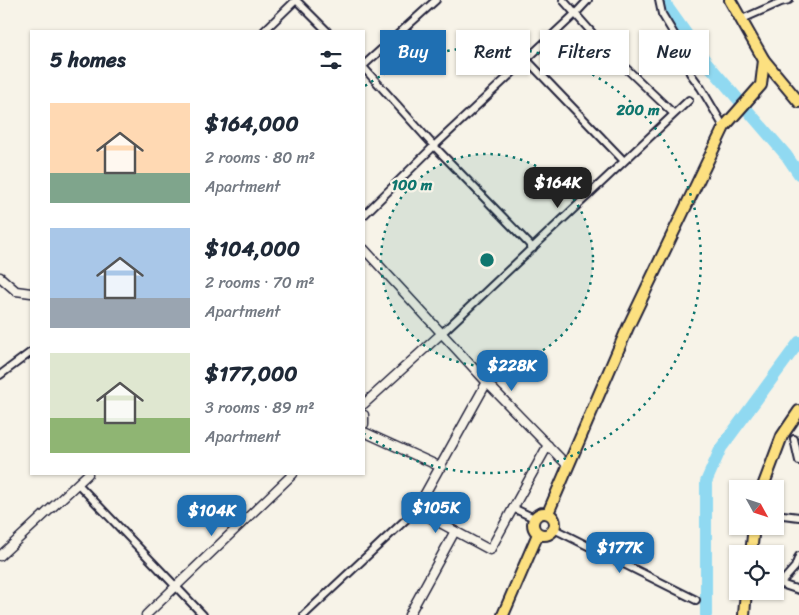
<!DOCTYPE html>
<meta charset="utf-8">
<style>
body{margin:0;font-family:Sriracha,sans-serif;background:#f6f6f7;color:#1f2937;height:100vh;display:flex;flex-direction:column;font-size:19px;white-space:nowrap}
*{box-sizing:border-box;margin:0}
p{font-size:16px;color:#747a83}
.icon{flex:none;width:28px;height:28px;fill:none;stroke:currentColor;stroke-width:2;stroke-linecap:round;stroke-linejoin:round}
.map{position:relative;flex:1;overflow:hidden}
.side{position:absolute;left:30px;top:30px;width:335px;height:445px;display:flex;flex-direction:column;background:#fff;border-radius:0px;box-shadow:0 1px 4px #0004}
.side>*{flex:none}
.guide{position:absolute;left:380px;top:30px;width:344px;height:45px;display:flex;gap:10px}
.needle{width:32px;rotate:130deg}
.tools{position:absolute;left:729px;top:480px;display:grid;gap:10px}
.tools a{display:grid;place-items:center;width:55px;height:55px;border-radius:0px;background:#fff;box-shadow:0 1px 4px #0004;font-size:25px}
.price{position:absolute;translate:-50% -42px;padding:0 11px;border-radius:10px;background:#1f6fb2;color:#fff;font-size:16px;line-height:32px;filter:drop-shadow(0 1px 2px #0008)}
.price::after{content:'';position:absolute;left:50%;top:30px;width:15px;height:11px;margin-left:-8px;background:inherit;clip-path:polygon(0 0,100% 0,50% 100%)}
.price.active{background:#222;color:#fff}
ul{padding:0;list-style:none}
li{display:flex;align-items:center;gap:15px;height:125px;padding:0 20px}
li span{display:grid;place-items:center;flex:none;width:140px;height:100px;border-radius:0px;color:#555}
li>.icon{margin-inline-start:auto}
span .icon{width:60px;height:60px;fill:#fffc;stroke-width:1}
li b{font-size:21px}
h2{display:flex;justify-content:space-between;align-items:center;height:60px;padding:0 20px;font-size:21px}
.chip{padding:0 18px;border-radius:0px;background:#fff;box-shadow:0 1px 4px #0004;font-size:18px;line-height:45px}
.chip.active{background:#1f6fb2;color:#fff}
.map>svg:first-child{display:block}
</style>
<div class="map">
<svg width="799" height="615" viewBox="0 0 799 615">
<rect width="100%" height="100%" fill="#f7f3e8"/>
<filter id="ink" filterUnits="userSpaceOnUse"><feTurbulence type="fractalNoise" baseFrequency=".02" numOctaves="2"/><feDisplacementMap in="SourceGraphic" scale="10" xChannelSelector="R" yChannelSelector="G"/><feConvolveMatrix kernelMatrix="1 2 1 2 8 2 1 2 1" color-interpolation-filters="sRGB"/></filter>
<g filter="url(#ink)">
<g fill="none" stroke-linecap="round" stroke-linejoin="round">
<path stroke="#90d9f1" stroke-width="12" d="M665,0L668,8L707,63L786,155L799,174
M706,615V482L721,448L799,342"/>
<defs>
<path id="minor" d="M563,0L609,52L674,114
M659,0L662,14L677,39L690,73L701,88L724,127
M740,20L781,2L789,0
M264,31L296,0L327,31
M526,59L624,161
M364,65L436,0
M364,68L434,146L533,248
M364,215L434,146L575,14L588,0
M442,333L689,100
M0,375L31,352
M794,439L799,461
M78,484L203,615
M513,508L534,518
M775,514L799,517
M554,529L696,600
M775,582L799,590
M780,584L795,567L799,556
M304,615L416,510"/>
<path id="tertiary" d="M364,249L492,388L568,466
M0,277L16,291L31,293
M487,382L416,510L490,550L548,445
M364,404L442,333
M364,415V424
M364,432L441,467
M0,556L88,474
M146,615L293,474
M409,615L455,531"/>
<path id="primary" d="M533 524a11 11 0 1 1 22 0a11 11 0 1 1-22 0Z
M548,513L628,327L724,127L761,85L764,60
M503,615L538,534"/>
<path id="trunk" d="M730,0L764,60L799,102
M762,489L782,436L799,411
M751,554L754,526
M744,615L746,591"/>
</defs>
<use href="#minor" stroke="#22223b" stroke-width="10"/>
<use href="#tertiary" stroke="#22223b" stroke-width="11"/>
<use href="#primary" stroke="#22223b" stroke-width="14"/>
<use href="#trunk" stroke="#22223b" stroke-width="14"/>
<use href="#minor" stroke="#f7f3e8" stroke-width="6"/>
<use href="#tertiary" stroke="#f7f3e8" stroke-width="8"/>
<use href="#primary" stroke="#fce080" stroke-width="10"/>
<use href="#trunk" stroke="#fce080" stroke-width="10"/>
</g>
</g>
<circle cx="487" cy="260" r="106" fill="#0f766e" fill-opacity=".12"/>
<g fill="none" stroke="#0f766e" stroke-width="2.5" stroke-dasharray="2.5 5">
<circle cx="487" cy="260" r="106"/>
<path d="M365 86A213 213 0 1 1 365 434"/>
</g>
<circle cx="487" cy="260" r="8" fill="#0f766e" stroke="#f7f3e8" stroke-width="2.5"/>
<g font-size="15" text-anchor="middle" font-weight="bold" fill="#0f766e" stroke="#f7f3e8" stroke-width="4.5" stroke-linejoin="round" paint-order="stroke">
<text x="638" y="115">200 m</text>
<text x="412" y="190">100 m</text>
</g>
</svg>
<div class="tools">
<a><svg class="needle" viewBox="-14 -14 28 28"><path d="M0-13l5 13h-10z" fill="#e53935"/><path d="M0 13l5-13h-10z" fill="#747a83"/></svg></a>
<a><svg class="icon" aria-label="locate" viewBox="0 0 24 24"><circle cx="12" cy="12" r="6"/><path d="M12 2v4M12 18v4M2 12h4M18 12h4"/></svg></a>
</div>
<b class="price active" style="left:558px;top:209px">$164K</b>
<b class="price" style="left:512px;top:392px">$228K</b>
<b class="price" style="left:436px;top:534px">$105K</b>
<b class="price" style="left:212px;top:537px">$104K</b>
<b class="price" style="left:620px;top:574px">$177K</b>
<div class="guide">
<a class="chip active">Buy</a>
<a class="chip">Rent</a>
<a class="chip">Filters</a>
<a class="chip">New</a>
</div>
<section class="side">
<h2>5 homes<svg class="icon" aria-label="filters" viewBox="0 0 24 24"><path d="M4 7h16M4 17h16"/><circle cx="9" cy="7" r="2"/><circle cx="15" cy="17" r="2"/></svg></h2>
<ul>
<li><span style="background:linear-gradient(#ffd9b3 70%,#7fa58c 0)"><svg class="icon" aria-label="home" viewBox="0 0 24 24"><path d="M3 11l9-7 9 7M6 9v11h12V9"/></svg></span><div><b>$164,000</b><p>2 rooms · 80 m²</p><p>Apartment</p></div></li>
<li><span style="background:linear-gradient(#a9c7e8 70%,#9aa5b1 0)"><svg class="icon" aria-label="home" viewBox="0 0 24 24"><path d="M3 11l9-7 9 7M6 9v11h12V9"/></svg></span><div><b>$104,000</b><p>2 rooms · 70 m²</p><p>Apartment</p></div></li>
<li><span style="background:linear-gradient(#dfe7d0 65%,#8fb573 0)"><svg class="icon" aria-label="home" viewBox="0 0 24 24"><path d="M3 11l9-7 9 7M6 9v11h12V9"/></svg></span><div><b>$177,000</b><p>3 rooms · 89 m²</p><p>Apartment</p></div></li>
</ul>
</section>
</div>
